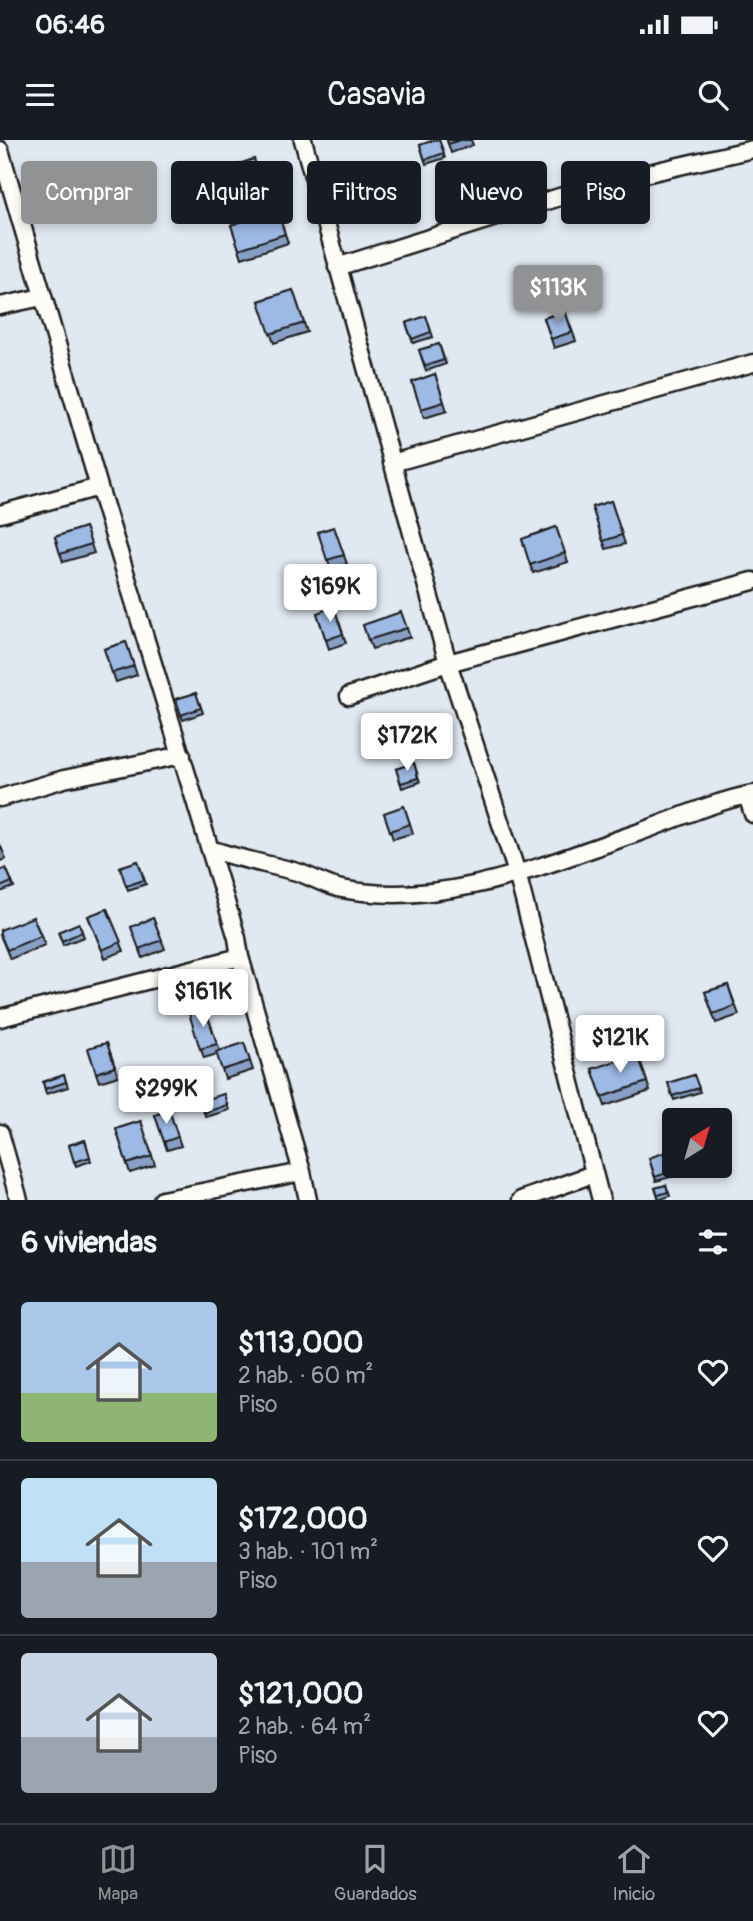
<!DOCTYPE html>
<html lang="es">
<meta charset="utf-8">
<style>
body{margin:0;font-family:Pangolin,sans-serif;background:#20242c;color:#f1f3f6;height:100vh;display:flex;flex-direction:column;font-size:26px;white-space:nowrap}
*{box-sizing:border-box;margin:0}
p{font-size:23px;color:#9ea1a6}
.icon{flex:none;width:38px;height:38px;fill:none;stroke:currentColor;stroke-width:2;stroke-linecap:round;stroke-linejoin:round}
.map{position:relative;height:1060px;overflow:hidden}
.drawer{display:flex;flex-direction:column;background:#171b24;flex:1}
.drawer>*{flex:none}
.guide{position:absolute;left:21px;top:21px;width:712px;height:63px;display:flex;gap:14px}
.needle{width:46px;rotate:37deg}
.tools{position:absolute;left:662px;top:968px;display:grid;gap:14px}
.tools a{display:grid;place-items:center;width:70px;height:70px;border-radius:7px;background:#171b24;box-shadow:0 4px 10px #0003;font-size:35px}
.price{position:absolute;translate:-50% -60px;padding:0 16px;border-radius:7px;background:#fff;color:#222;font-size:23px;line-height:46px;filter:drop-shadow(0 2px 4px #0008)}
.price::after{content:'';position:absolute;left:50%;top:42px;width:21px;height:16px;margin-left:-10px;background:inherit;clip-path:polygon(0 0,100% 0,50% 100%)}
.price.selected{background:#919294;color:#fff}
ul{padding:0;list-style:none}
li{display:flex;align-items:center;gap:21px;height:175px;padding:0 21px}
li+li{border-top:2px solid #363941}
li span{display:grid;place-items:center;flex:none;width:196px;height:140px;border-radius:7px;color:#555}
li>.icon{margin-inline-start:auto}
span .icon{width:84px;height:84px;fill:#fffc;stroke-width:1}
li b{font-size:30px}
h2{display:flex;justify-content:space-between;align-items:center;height:84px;padding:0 21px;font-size:30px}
.tag{padding:0 24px;border-radius:7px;background:#171b24;box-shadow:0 4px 10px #0003;font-size:24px;line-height:63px}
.tag.selected{background:#919294;color:#fff}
.status{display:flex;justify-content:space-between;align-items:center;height:49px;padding:0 35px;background:#171b24;direction:ltr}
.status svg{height:19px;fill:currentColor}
header{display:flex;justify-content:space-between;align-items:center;height:91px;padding:0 21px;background:#171b24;font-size:32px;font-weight:600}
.tabs{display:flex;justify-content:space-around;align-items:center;height:98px;border-top:2px solid #363941;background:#171b24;font-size:19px;color:#9ea1a6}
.tabs a{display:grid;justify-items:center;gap:4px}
.tabs .selected{color:#919294}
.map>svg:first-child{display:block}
</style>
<div class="status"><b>06:46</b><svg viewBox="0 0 49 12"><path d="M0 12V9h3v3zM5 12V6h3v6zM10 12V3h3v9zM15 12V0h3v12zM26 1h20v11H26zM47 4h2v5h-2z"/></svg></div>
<header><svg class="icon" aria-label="menu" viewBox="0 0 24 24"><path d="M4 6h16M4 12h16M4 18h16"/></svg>Casavia<svg class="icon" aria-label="search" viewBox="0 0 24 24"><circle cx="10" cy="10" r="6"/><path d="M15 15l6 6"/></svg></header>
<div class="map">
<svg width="753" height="1060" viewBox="0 0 753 1060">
<rect width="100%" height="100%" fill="#e0e8f2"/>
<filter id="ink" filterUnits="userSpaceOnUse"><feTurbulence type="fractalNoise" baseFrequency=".0143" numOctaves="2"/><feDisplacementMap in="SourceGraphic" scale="14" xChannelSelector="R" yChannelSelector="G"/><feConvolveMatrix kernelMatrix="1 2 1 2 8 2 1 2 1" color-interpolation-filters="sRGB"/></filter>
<g filter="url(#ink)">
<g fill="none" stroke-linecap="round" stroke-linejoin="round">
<defs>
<path id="street" d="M303,0L448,523L517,733L601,1060
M0,10L99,347L237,798L240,817L302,1032L308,1060
M337,127L601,44L753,9
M0,166L42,157
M392,323L753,223
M0,374L99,347
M349,556L448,523L753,441
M747,655L753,674
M0,658L64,639L182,615
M210,709C239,719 268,724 297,732C313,737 326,746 342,749C444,769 543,725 637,693C674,680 715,661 753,654
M0,878L240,817
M0,993L19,1060
M162,1060L302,1032
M521,1060L593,1034"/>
</defs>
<use href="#street" stroke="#1c1c1c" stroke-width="21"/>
<use href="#street" stroke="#fdfcf7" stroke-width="16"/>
</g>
<path fill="#879fc5" stroke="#1c1c1c" stroke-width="2" d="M439,0L445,18L426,24L420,5Z
M447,0H471L473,5L451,13Z
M254,19L262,41L247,46L239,24Z
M277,70L288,103L242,118L231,85Z
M293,150L307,192L274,203L259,161Z
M565,171L576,201L554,208L544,178Z
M426,176L433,197L413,203L406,183Z
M439,204L446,224L426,231L419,210Z
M435,234L447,271L424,278L412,242Z
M611,361L625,404L606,409L592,367Z
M85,387L94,413L63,422L55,397Z
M334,387L347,424L331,429L318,392Z
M556,387L568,422L533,433L522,399Z
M334,467L346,503L329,509L317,473Z
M401,472L410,497L372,509L363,485Z
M126,502L137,535L116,542L104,509Z
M196,553L203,573L183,580L176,559Z
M414,623L420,642L402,648L396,629Z
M404,666L413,693L393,699L384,673Z
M0,704L6,719L0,721Z
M138,721L146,744L128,750L120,727Z
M6,728L14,747L0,752V731Z
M107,769L124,811L105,818L88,776Z
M33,777L45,805L10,819L0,795Z
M153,778L165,809L143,818L131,787Z
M79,783L84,797L63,805L58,792Z
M728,845L739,875L716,883L705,852Z
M205,868L220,911L244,903L253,930L225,939L217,914L204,918L189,873Z
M107,903L118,936L99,942L88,908Z
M638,914L650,951L605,966L592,929Z
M64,935L68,947L46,954L43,942Z
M694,935L700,952L674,960L668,943Z
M224,954L229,970L206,977L200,961Z
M169,970L181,1006L167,1010L155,975Z
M141,981L155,1025L130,1033L116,989Z
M85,1000L91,1021L76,1026L69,1005Z
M666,1012L674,1036L656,1041L649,1018Z
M666,1045L670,1056L659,1060L655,1048Z"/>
<path fill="#9db9e5" stroke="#1c1c1c" stroke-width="2" d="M434,0H439L444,13L425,20L420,5Z
M447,0H460L448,4Z
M254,19L260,37L245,42L239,24Z
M277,70L285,94L239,109L231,85Z
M293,150L304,183L270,194L259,161Z
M565,171L572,192L551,199L544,178Z
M426,176L431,192L412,199L406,183Z
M439,204L444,220L425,226L419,210Z
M435,234L444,262L421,269L412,242Z
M611,361L622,395L603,401L592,367Z
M85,387L91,404L60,414L55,397Z
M334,387L344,415L327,420L318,392Z
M556,387L565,413L530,425L522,399Z
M334,467L343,494L326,500L317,473Z
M401,472L407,488L368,500L363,485Z
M126,502L134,526L112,533L104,509Z
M196,553L201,568L181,575L176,559Z
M414,623L418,638L401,643L396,629Z
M404,666L410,684L390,691L384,673Z
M138,721L144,740L126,746L120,727Z
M6,728L12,742L0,747V731Z
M107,769L121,802L102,810L88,776Z
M33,777L41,796L7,810L0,794V790Z
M153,778L162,800L139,809L131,787Z
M79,783L82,792L62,801L58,792Z
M728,845L735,866L713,874L705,852Z
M205,868L217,904L200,909L189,873Z
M107,903L115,927L96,933L88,908Z
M244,903L250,921L222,930L216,912Z
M638,914L647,942L602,957L592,929Z
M64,935L66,942L45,949L43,942Z
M694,935L699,948L672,956L668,943Z
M224,954L227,965L204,973L200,961Z
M169,970L178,997L164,1002L155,975Z
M141,981L152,1016L127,1024L116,989Z
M85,1000L90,1017L74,1022L69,1005Z
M666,1012L673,1031L655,1037L649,1018Z
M666,1045L668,1052L658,1055L655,1048Z"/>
</g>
</svg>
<div class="tools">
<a><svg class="needle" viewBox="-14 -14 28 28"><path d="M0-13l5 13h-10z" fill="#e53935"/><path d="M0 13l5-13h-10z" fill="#9ea1a6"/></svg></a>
</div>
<b class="price selected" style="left:558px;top:185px">$113K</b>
<b class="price" style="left:330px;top:484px">$169K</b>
<b class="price" style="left:407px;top:633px">$172K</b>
<b class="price" style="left:203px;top:889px">$161K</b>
<b class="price" style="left:620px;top:935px">$121K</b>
<b class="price" style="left:166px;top:986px">$299K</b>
<div class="guide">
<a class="tag selected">Comprar</a>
<a class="tag">Alquilar</a>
<a class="tag">Filtros</a>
<a class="tag">Nuevo</a>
<a class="tag">Piso</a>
</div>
</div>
<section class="drawer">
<h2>6 viviendas<svg class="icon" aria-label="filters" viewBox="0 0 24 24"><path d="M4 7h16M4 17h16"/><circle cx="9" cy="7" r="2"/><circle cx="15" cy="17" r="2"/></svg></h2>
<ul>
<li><span style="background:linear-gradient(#a9c7e8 65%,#8fb573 0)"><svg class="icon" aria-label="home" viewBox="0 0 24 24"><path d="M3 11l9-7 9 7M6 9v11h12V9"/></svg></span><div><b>$113,000</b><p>2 hab. · 60 m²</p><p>Piso</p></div><svg class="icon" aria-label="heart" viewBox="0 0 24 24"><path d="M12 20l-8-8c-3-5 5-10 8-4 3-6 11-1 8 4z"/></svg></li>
<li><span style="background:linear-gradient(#bfe0f5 60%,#9aa5b1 0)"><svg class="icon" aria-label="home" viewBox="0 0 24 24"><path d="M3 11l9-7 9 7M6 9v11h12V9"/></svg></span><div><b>$172,000</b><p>3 hab. · 101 m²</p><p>Piso</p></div><svg class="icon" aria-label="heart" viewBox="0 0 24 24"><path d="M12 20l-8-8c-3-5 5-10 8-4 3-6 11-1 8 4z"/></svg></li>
<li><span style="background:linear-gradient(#c9d6e8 60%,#9aa5b1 0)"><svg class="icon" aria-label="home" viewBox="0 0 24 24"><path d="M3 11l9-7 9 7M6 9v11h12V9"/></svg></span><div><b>$121,000</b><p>2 hab. · 64 m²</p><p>Piso</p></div><svg class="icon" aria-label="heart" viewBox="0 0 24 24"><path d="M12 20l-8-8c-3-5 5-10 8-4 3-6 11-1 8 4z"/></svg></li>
</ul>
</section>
<nav class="tabs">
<a class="selected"><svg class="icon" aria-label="map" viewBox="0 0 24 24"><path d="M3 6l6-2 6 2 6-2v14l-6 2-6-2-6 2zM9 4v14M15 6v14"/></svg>Mapa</a>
<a><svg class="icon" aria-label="saved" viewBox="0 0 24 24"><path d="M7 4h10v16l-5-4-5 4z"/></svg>Guardados</a>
<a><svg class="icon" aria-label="home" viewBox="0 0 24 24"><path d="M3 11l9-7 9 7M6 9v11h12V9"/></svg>Inicio</a>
</nav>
